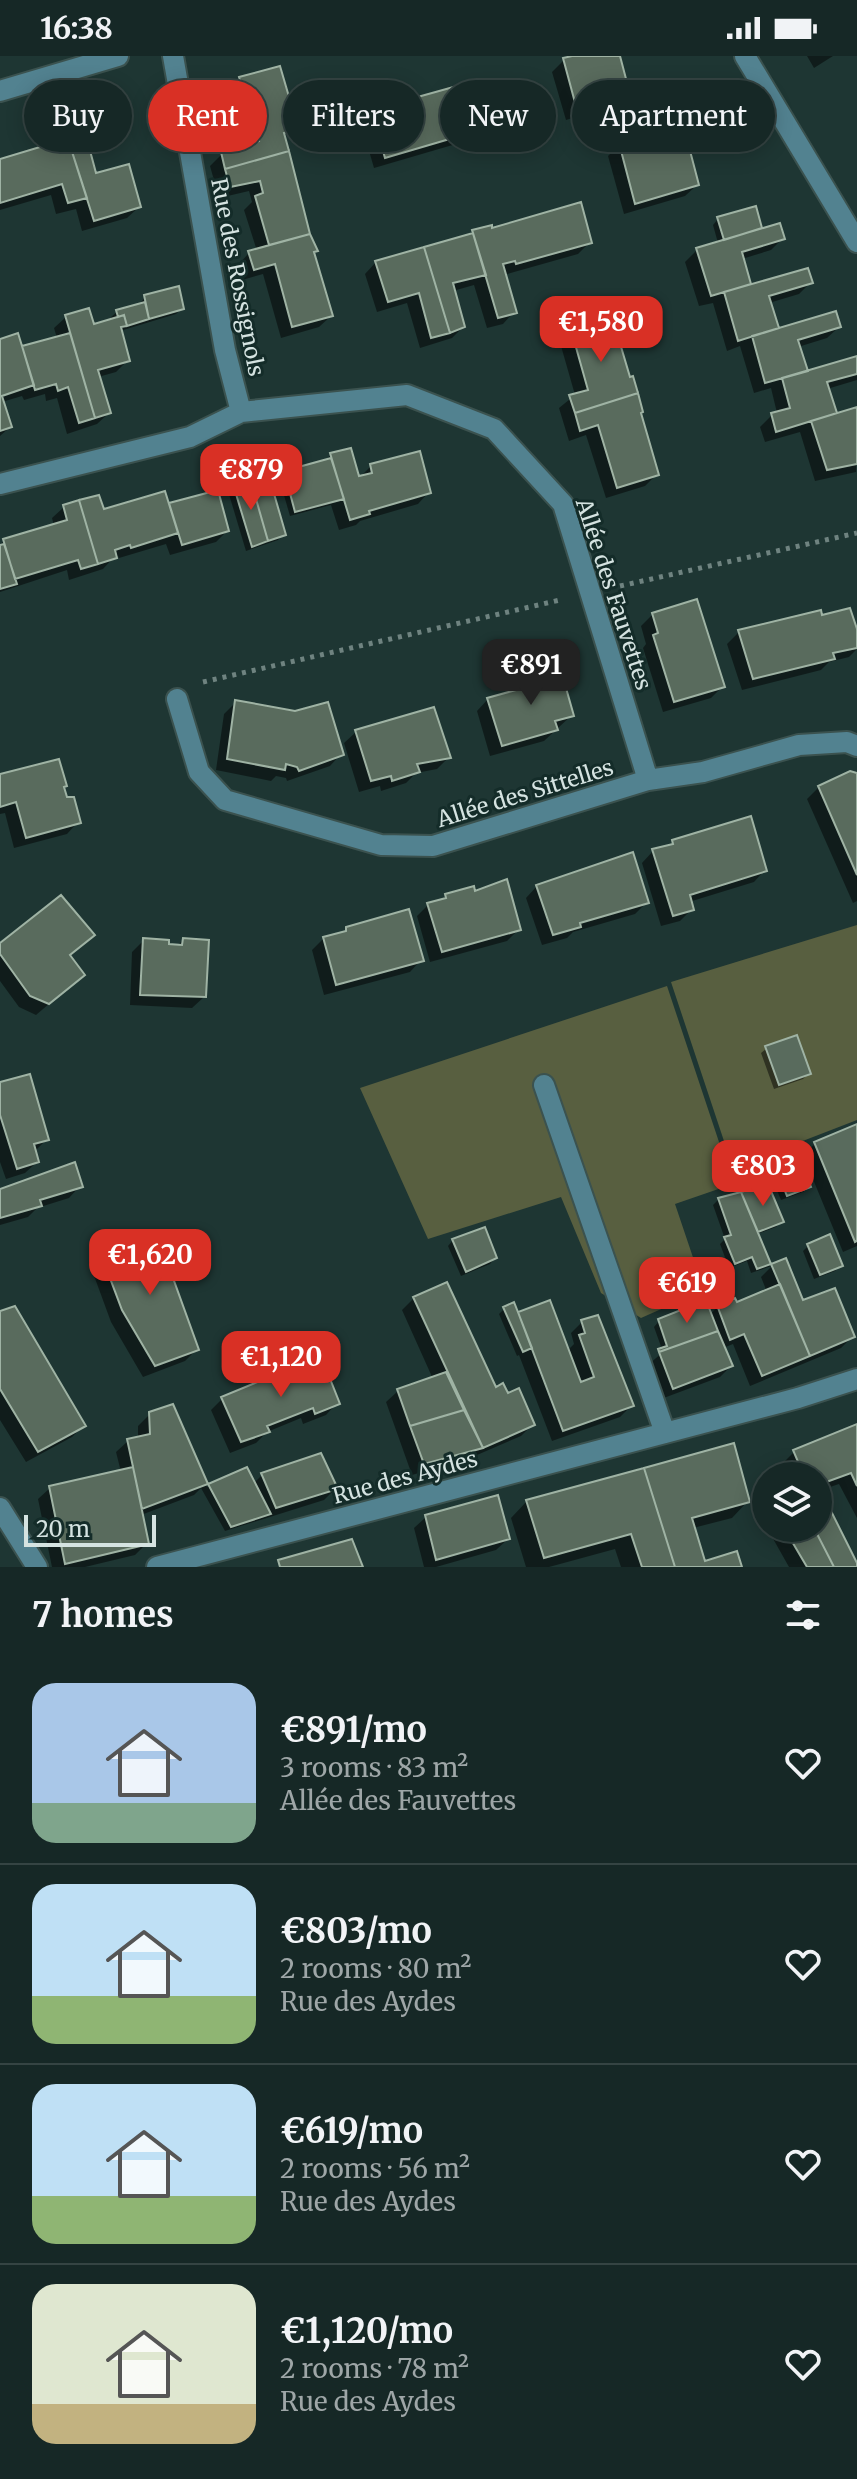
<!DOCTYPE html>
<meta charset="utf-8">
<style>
body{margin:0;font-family:Merriweather,serif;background:#233432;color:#f1f3f6;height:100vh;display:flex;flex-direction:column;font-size:30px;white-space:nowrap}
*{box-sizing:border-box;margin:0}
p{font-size:26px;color:#9ea6a7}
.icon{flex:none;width:44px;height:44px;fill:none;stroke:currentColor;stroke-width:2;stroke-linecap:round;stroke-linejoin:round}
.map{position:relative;height:1511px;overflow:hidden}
.panel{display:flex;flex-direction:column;background:#162826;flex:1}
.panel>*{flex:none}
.hud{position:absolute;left:24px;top:24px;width:810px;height:72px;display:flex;gap:16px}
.tools{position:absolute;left:752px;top:1406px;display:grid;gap:16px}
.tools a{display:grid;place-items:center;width:80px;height:80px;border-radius:50%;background:#162826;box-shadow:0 4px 20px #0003,0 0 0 2px #354443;font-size:40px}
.scale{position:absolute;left:24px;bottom:20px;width:132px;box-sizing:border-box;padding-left:8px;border:4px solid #d5e3e1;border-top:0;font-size:22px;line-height:28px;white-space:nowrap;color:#d5e3e1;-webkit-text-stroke:6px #142c29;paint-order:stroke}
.price{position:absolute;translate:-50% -68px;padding:0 18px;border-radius:16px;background:#d93025;color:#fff;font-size:26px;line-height:52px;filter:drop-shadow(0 2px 4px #0008)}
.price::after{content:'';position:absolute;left:50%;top:48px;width:24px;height:18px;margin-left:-12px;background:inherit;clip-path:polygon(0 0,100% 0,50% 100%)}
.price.on{background:#222;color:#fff}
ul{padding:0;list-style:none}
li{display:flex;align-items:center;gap:24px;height:200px;padding:0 32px}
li+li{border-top:2px solid #354443}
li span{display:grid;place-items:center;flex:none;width:224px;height:160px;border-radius:24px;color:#555}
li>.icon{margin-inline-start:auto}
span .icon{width:96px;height:96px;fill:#fffc;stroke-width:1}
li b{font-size:34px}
h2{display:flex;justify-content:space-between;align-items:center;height:96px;padding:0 32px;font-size:34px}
.pill{padding:0 28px;border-radius:36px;background:#162826;box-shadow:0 4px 20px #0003,0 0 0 2px #354443;font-size:28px;line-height:72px}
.pill.on{background:#d93025;color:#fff}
.status{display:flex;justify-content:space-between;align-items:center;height:56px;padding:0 40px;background:#162826;direction:ltr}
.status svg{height:22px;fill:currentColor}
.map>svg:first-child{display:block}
</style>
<div class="status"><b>16:38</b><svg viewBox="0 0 49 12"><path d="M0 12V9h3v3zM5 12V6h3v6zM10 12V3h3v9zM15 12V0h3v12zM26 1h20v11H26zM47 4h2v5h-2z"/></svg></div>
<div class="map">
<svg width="857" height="1511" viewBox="0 0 857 1511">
<rect width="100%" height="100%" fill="#1e3633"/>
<path fill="#585f40" d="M857,869V1064L733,1112L671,926Z
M667,930L733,1128L675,1148L704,1234L641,1262L601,1237L561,1141L428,1183L360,1032Z"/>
<path fill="#0007" d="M579,0H618L628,37L617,49L566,64L552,16L564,4Z
M807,0H833L814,12Z
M240,23L292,57L283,66L282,79L308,178L316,195L313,198L331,260L319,271L281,282L263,218L242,224L238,209L249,197L257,195L244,154L252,146L249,135L219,142L210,110L222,98L247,91L245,82H241L228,35Z
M372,55L468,77L456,88L374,112L361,67Z
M620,88L697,129L685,140L624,158L608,100Z
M0,105L95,119L139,151L127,162L82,175L76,153L56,158L51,139L0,154Z
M755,153L760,175L782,183L771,194L742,203L750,231L810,227L799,238L769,247L777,275L839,271L827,282L798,291L806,317L857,302V324L827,333L836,360L857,353L856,416L815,425L800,376L765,386L760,371L772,359L777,357L771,332L754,337L740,290L727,295L713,247L699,250L685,206L697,194L718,187L713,169L718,163Z
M473,176L590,186L578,198L504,219L514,256L503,268L487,272L474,229L453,235L463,271L452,282L420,292L407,247L377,256L365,218L376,206L469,180Z
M145,241L182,252L176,258L120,275L128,304L116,316L98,321L109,357L97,368L67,378L57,342L46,345L45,338L24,344L22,340L2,346L10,371L0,380V285L21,293L57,282L54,272L66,261L93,271L112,265L111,261L117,256L139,249Z
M571,272L639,357L657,418L645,430L606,442L586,379L569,385L559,352L575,339L559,283Z
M331,399L358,423L371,410L429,436L418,448L360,465L356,469L339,474L331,449L290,460L279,422L285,417L324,406Z
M234,429L283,478L278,484L246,495L228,435Z
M216,437L227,475L216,486L170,499L166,488L119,502L118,500H115L103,513L69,524L67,514L0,536V489L4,485L54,470L52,462L64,451L103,456L167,450Z
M653,558L722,631L711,642L663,656L643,592L646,588L641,570Z
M820,561L857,580V593L849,601L829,606L821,614L742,634L727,588L739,576Z
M515,625L572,659L544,685L490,700L477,655L488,643L504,639Z
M236,646L341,698L330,710L287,725L286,722L276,720L271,725L216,714L224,658Z
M356,676L448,702L437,713L416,717L406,727L381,735L380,730L359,736L344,687Z
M857,719V845L853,847L807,743L819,731Z
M0,720L62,733L78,766L67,778L14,792L5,757L0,758Z
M673,786L765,814L754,826L689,846L691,854L680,865L661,870L642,807L653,795L667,792Z
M537,830L647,846L635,858L573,876L567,882L542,889L526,842Z
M474,838L519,873L507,885L430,906L417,860L428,849L440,846L446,840Z
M347,873L421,904L410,916L324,939L312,894L324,882L342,878Z
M92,879L68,900L83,919L36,959L19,951L0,925V889Z
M144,884L177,890L183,884L204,941L192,952L130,949L132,896Z
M767,992L808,1018L803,1023L774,1033L761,997Z
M0,1028L47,1083L34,1096L37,1106L25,1117L6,1123L0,1106Z
M857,1070V1190L843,1196L803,1099L815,1088Z
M782,1126L809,1131L803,1136L781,1144L776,1132Z
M80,1130L69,1142L37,1152L28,1161L0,1169V1135Z
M767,1130L782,1165L776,1171L757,1178L770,1210L785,1204L802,1247L853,1280L841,1292L750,1330L733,1288L723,1292L731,1310L720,1321L661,1343L648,1309L663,1296L654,1271L659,1265L710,1259L718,1250L736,1249L767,1236L761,1221L772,1210L751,1217L747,1205L729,1212L720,1188L725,1183L713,1149L719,1143Z
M453,1184L495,1202L490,1208L461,1220L448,1190Z
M808,1190L840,1209L835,1215L814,1223L803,1195Z
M100,1195L196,1294L185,1305L143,1321L111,1266L89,1206Z
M414,1242L495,1333L507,1339L533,1368L521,1380L470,1402L412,1419L386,1346L398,1335L433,1323L402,1254Z
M504,1253L517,1260L519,1258L567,1295L574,1288L571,1277L582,1266L632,1349L620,1361L552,1385L519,1299L517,1300L499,1258Z
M0,1257L84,1369L72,1381L26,1406L0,1364Z
M222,1343L337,1347L326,1359L303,1368L301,1362L267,1376L256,1387L230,1397L211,1354Z
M172,1351L207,1431L246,1414L253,1428L262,1419L335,1433L324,1444L225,1475L201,1432L194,1439L141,1459L147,1487L135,1499L85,1511H52L38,1443L50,1432L121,1416L116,1396L128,1385L138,1382V1370L150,1358Z
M857,1371V1462L839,1428L818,1435V1420H783L787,1418L783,1407L794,1396Z
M766,1432V1453L759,1439Z
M527,1445H748L732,1462L693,1472L704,1508L740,1511H621L615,1493L549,1511H526L511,1462Z
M818,1453L857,1511H789L767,1472H818Z
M426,1461L508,1483L496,1494L436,1511H424L414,1472Z"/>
<path fill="#596b5d" stroke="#9fb3a4" stroke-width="2" d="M572,0H620L630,38L577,54L563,2Z
M280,10L294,58L284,62L287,76L284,77L289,95L225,113L221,96L259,85L256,71H252L239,21Z
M457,30L470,77L385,102L371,54Z
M683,68L699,129L635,148L619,87Z
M85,76L96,117L129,108L141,151L94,165L67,80Z
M67,80L87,142L68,147L62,128L0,147V103L50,88V86Z
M289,95L310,178L269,189L255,140L263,137L260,125L230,131L225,113Z
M581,146L592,187L516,208L515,205L503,208L517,257L498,262L472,174L492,169V172Z
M756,150L762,172L724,184L717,161Z
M780,167L785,183L742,196L751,228L711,240L696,192Z
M473,177L486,219L453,227L465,271L450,277L424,191Z
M310,178L318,195L314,196L333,260L292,271L275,208L254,214L248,195Z
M424,191L450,277L431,282L419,237L388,246L375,205Z
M808,212L813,227L769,240L779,272L738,285L724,236Z
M179,230L184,253L149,263L144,239Z
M145,246L149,263L127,270L124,259L118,261L116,254Z
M89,252L94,268L124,259L127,270L121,271L130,305L98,314L111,357L95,362L65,259Z
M836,255L841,271L798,284L808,315L765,327L752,280Z
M611,257L630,321L633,320L638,337L575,357L569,339L588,334L570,270Z
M18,277L34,329L2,340L12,371L0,375V283Z
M70,277L95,362L79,367L68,331L58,335L56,328L35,334L22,290Z
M857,300V318L827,326L837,357L776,376L771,357L790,352L782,322Z
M638,337L643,356L641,357L659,419L617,432L598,369L580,375L575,357Z
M857,351V408L827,414L811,365Z
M351,392L359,420L372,417L370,408L420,395L431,437L369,455L370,458L350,464L330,397Z
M331,402L344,443L295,456L284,415Z
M268,417L286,479L268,485L250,422Z
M250,422L268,485L252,491L233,428Z
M218,434L229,475L182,489L169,447Z
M165,435L178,477L131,492L130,489L115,494L117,502L98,508L79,444L99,439L104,453Z
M79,444L98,508L81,513L78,504L15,523L3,483L67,464L63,449Z
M4,488L17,528L0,533V489Z
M697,543L725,631L674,646L653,579L658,577L652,557Z
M850,552L857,573V592L833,597L835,603L753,623L738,574L821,554L822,559Z
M560,611L574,660L555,665L558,674L502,690L487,642L516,634L514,623Z
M235,644L295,655L328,646L344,699L299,715L297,711L286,708L285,714L227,703Z
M434,651L451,702L417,708L420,716L392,725L391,720L371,725L355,674Z
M59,703L67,730L64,731L67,741H74L81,767L26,782L16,746L0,751V718Z
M850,715L857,717V819L818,730Z
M751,760L767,815L690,839L694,854L673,860L652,793L673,788L672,784Z
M633,796L649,847L580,867L581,871L553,879L536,829Z
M507,823L521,874L442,896L427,847L446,842L445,838L474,830L475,835Z
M61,839L95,879L70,899L85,919L49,948L30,940L0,898V887Z
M409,853L424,905L336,929L323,881L346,875V871Z
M143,882L169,884V888L182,889L183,882L209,884L206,941L140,939Z
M797,979L811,1018L779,1029L765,990Z
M30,1018L49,1084L34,1088L39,1106L17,1113L0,1059V1026Z
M857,1068V1185L855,1186L814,1086Z
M75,1106L83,1131L40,1144L42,1150L0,1162V1133Z
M805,1117L811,1131L787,1140L781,1125Z
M768,1128L784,1166L758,1176L741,1136Z
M741,1136L771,1208L757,1213L752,1201L735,1208L724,1181L731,1179L718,1142Z
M485,1171L497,1202L466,1216L452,1183Z
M156,1175L199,1294L155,1310L122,1254L99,1193Z
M830,1178L843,1210L820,1219L807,1188Z
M786,1202L803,1244L835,1232L855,1281L810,1300L771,1208Z
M447,1226L496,1331L503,1327L508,1337L519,1332L535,1369L483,1392L413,1241Z
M780,1228L810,1300L762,1320L744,1278L730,1284L717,1249L735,1242L737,1246Z
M550,1244L581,1326L594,1321L579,1279L585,1277L581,1264L598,1259L634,1350L563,1375L518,1256Z
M706,1244L718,1275L659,1296L658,1293L667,1290L658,1263Z
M514,1246L532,1292L523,1296L503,1251Z
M15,1250L86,1370L38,1396L0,1333V1255Z
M718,1275L733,1310L673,1333L659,1296Z
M321,1300L340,1348L315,1358L313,1352L267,1370L270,1376L241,1386L221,1341Z
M446,1316L464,1354L410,1370L397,1333Z
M173,1348L208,1428L142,1453L127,1383L150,1378L149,1356Z
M464,1354L483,1392L424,1408L410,1370Z
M857,1368V1430L851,1417L818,1429V1420H804L793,1394Z
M734,1387L750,1446L692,1462L705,1505L737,1495L742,1511H675L644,1412Z
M321,1397L338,1433L276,1452L261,1417Z
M133,1411L149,1488L65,1508L49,1430Z
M247,1411L271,1458L231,1471L208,1428Z
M644,1412L675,1511H642L631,1478L544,1502L526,1444Z
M498,1439L510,1483L436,1504L425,1459Z
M827,1447L857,1507V1511H834L814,1472H818V1451Z
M784,1472H814L834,1511H807Z
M352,1483L363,1511H280L278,1504Z"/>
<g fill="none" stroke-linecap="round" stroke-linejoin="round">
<defs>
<path id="minor" d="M173,0L225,294L241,356
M745,0L857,186
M0,35L118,0
M0,428L190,381L241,356L407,339L494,373L563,448L648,724
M177,643L199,716L225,744L381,789L433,790L648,724L703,716L799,689L847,686L857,690
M544,1029L665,1377
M0,1452L37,1511
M157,1511L798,1342L857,1323"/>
</defs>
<use href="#minor" stroke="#3b524f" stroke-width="24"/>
<path stroke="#6f8380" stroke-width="5" stroke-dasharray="4 6" stroke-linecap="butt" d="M620,530L857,477
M203,626L560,544"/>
<use href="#minor" stroke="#528290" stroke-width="20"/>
</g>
<g text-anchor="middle" stroke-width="6" stroke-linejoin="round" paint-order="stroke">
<g font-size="22" fill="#d5e3e1" stroke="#142c29">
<text transform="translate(238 221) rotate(79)" y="8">Rue des Rossignols</text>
<text transform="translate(614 538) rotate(72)" y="8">Allée des Fauvettes</text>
<text transform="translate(525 737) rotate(-17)" y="8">Allée des Sittelles</text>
<text transform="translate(405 1421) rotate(-15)" y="8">Rue des Aydes</text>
</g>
</g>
</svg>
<div class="tools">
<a><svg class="icon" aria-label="layers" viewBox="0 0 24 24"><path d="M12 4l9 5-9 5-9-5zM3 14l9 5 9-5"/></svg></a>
</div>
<div class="scale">20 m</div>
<b class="price" style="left:601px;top:308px">€1,580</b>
<b class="price" style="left:251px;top:456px">€879</b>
<b class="price on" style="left:531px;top:651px">€891</b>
<b class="price" style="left:763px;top:1152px">€803</b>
<b class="price" style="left:150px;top:1241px">€1,620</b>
<b class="price" style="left:687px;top:1269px">€619</b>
<b class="price" style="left:281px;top:1343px">€1,120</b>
<div class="hud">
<a class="pill">Buy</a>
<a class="pill on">Rent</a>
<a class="pill">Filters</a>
<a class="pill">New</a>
<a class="pill">Apartment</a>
</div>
</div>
<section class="panel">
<h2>7 homes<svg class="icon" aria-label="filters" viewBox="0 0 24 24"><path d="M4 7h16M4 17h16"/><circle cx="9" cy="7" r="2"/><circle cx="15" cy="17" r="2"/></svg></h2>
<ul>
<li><span style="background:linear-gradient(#a9c7e8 75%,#7fa58c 0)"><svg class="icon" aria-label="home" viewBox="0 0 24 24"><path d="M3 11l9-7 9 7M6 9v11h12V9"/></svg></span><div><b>€891/mo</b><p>3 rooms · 83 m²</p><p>Allée des Fauvettes</p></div><svg class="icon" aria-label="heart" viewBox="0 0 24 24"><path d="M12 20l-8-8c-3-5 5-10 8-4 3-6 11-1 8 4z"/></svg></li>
<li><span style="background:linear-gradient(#bfe0f5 70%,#8fb573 0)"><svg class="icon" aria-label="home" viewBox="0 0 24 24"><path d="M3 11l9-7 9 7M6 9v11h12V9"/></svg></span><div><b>€803/mo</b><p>2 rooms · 80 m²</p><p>Rue des Aydes</p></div><svg class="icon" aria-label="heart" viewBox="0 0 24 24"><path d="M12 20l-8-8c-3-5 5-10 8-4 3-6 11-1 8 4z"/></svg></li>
<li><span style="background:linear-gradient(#bfe0f5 70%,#8fb573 0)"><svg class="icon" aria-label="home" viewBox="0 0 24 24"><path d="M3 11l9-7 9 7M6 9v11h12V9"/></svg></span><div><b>€619/mo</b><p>2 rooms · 56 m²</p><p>Rue des Aydes</p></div><svg class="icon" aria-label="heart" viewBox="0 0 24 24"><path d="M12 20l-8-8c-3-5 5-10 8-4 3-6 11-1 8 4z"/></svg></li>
<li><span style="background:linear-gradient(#dfe7d0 75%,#c2b280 0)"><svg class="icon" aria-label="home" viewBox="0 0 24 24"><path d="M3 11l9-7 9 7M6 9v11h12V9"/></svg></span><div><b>€1,120/mo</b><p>2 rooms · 78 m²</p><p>Rue des Aydes</p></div><svg class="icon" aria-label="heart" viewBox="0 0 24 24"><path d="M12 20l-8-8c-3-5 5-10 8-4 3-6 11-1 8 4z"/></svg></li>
</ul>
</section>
